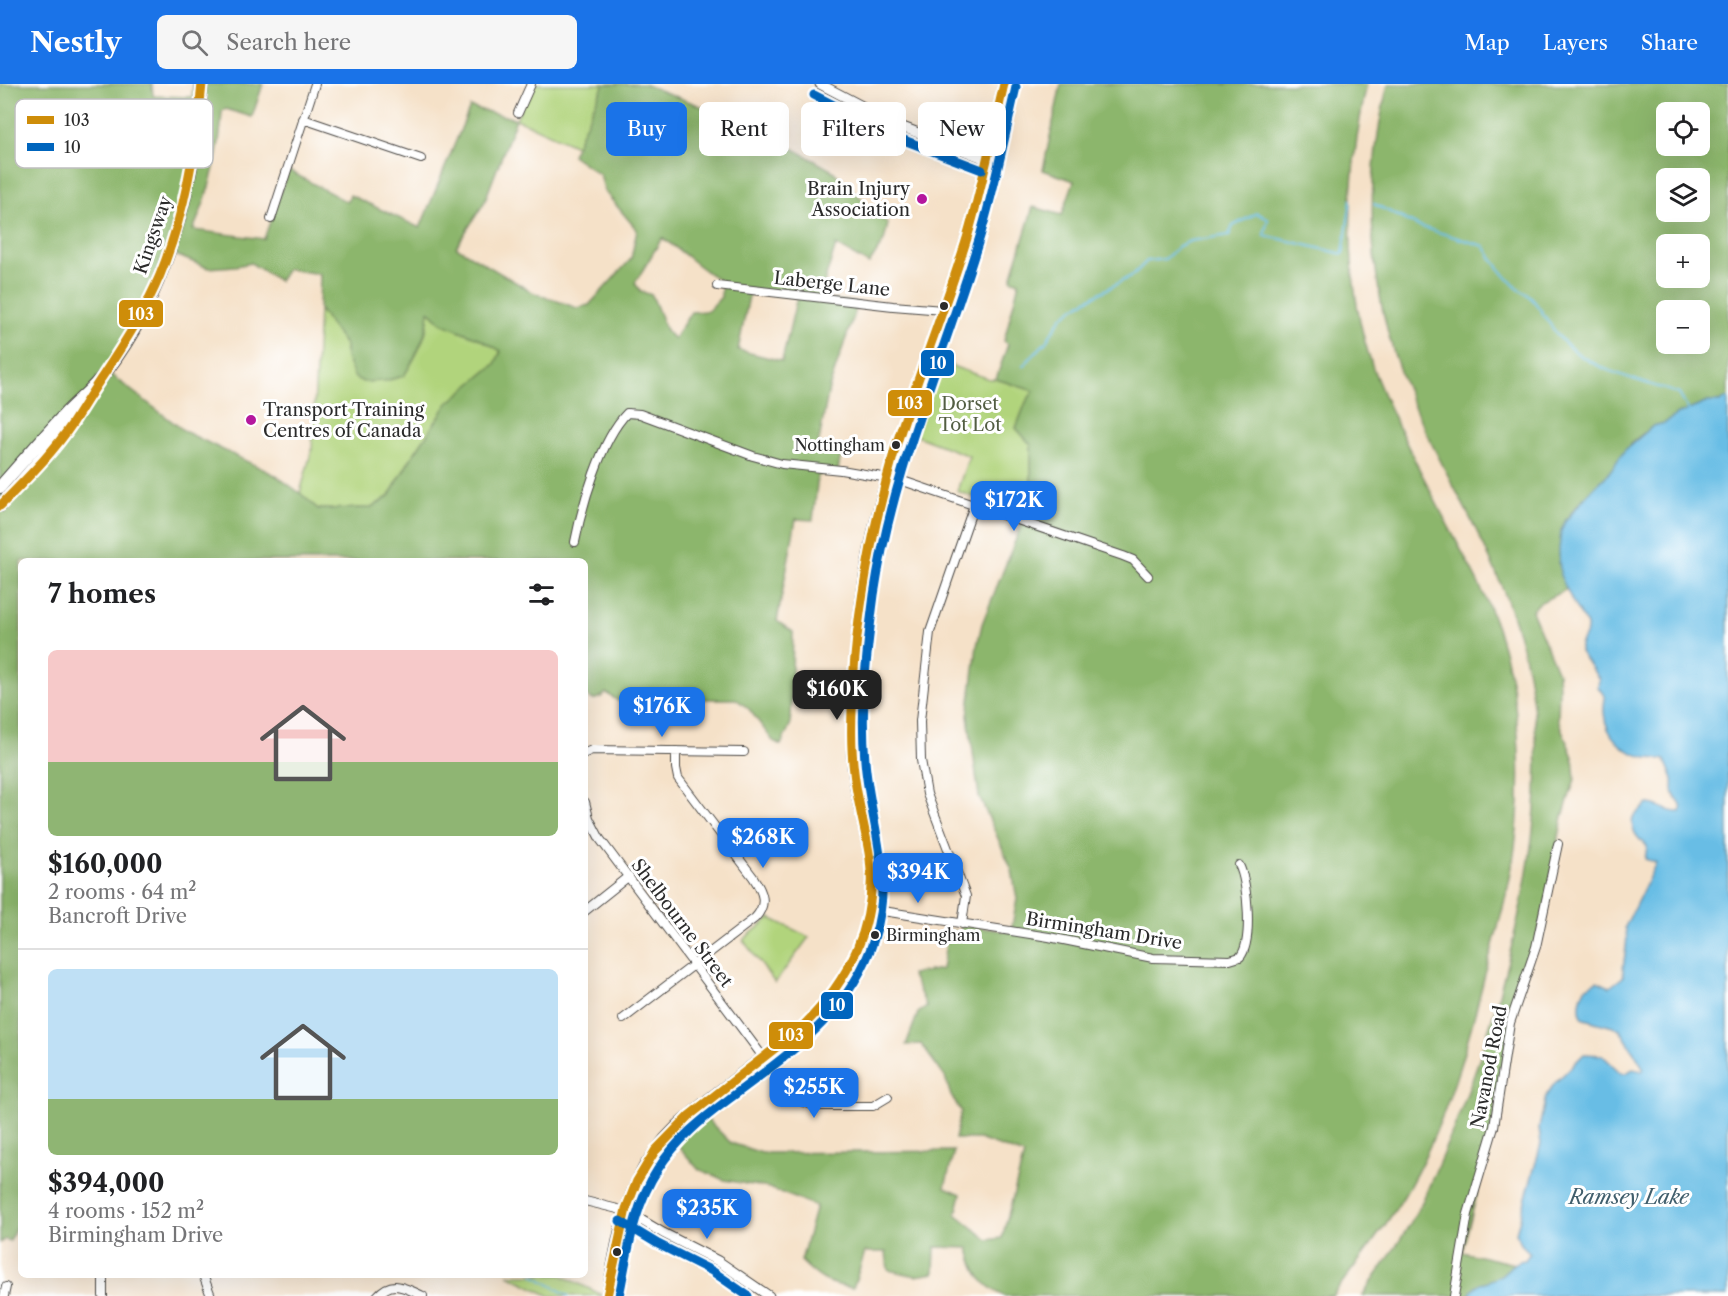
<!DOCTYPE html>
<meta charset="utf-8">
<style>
body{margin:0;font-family:"Libre Caslon Text",serif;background:#f6f6f6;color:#202124;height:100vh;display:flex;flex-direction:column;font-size:22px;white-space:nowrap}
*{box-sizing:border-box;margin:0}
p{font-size:20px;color:#757577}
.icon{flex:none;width:33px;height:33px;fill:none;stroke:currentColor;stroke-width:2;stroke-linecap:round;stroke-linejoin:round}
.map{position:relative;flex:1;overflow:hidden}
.drawer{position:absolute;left:18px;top:474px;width:570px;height:720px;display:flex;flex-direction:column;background:#fff;border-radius:9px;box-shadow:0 6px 24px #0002}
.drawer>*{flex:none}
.banner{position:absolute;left:606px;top:18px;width:570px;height:54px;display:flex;gap:12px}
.buttons{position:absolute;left:1656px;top:18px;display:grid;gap:12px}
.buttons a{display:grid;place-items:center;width:54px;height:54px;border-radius:9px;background:#fff;box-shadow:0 6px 24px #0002;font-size:30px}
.price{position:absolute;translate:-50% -51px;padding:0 14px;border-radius:12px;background:#1a73e8;color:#fff;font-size:20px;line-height:39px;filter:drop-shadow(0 2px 3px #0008)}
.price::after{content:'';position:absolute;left:50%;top:36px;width:18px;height:14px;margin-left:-9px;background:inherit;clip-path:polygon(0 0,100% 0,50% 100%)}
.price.on{background:#222;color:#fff}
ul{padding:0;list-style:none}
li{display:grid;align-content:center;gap:12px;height:318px;padding:0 30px}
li+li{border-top:2px solid #e0e0e0}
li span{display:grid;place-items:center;height:186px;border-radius:9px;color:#555}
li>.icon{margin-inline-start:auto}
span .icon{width:108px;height:108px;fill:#fffc;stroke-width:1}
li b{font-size:26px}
h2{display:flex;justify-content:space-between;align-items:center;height:72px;padding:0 30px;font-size:26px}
.pill{padding:0 21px;border-radius:9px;background:#fff;box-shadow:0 6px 24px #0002;font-size:21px;line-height:54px}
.pill.on{background:#1a73e8;color:#fff}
header{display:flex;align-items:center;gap:36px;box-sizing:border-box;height:84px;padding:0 30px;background:#1a73e8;color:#fff}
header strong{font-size:28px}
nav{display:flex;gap:33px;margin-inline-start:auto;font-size:21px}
.search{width:420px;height:54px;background:#f6f6f6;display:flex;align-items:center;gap:15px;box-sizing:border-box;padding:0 21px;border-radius:9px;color:#757577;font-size:22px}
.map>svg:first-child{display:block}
</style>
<header>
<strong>Nestly</strong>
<div class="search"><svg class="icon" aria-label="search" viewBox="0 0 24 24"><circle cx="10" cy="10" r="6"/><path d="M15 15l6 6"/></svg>Search here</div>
<nav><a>Map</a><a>Layers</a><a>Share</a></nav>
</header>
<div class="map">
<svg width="1728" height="1212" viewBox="0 0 1728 1212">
<rect width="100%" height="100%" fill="#fff"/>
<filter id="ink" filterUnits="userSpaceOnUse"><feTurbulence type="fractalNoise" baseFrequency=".0167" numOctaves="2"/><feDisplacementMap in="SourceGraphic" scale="12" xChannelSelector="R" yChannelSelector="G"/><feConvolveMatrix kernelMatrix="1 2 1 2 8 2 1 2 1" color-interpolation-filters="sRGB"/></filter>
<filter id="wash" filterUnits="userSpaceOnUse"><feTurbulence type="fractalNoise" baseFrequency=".008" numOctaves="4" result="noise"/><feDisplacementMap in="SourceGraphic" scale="24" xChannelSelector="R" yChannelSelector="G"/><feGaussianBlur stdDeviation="1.35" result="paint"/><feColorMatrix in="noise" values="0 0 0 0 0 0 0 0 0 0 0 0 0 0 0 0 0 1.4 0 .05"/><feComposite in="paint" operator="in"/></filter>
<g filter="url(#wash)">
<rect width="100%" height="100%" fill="#f5e1c8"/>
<path fill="#b1d47c" stroke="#6e8054" stroke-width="1.5" d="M532,0H604L576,62L516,35Z
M319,225L346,262V274L404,291C416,273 430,249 428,227L501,266L495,280L448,320L410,376L389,412L371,424L318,425L300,409L312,365Z
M926,273L989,295H996L1034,307L1026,318L1016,344L1031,360V406L1025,432L957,407L969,372L901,346Z
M770,834L809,853L775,899L743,856Z
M508,1191H561L604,1212H550Z"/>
<path fill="#8cb66c" stroke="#5c704c" stroke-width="1.5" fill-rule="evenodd" d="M0,0H152L153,12L192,13L193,0H263L252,33L226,25L222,27C220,67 209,110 193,146L264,155L288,86L347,118L350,111L420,144L470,23L516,35L484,119L456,163L532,208L577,224L589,221L631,175L637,146L605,108L600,91L572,71L604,0H644L757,44L833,87L888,140L884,157L869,180L836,161L819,214L858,219L829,304L818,362L841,371L837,391H818L813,436L796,435L777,537L793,548L791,639L781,661L773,657L749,625L736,615H642L620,618L606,609L601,613L593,616L585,611V477H21V1131L10,1157L5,1155L0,1159ZM662,154C683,167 699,185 721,197V213L708,227L691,228L674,255L666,246L652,211L640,207L635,199ZM168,168L208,184L235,182L251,179L279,197L287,185L320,190L319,225L346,262V274L355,294L363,298L385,297L404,292C416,272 428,250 429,227L443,240L478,254L501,267L495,280L448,319L410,376L389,412L371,424L318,425L300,409L275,391L186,348L106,287ZM750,207L797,213L782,277L738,266Z
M1061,0H1367C1346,93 1342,197 1374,287C1391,332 1414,374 1435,416C1457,461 1484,502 1499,550C1523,623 1525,718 1510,794C1503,827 1493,861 1484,894C1466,968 1443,1046 1404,1112C1383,1147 1357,1179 1332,1212H1004C981,1201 974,1188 969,1164L935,1163L934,1189L916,1192L888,1186L886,1168H865L853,1204C827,1200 819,1195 801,1177L816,1122L769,1104L724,1096L698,1085L668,1050L696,1024L731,1059L762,1069L954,1067L945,1103L961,1110L956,1130L988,1156L1002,1154L1024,1071L979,1055H955L961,1027L951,1012L945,993L921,960L906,961L918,929L927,923L911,890L942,885L948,846L960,848L962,841L1011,848L1017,815L1012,786L979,712L968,632L977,562L982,540L1025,432L1031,406V361L1016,344L1026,318L1034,307L996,295L1008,260L1004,257L1019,198L1011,195L1033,123L1062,131L1074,97L1043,86Z
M1388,0H1728V313L1720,318H1708L1676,331L1665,339L1653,342L1632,358L1608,390L1579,419L1566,436L1561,447L1559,480L1567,505L1539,519L1532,527L1558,589L1559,604L1558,636L1573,673L1575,695L1563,732L1545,826L1514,926L1488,1068L1462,1168L1514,1180C1509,1184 1503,1190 1498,1193C1486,1198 1475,1199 1469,1212H1362C1382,1184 1401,1156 1418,1126C1426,1111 1432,1094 1439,1079C1461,1029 1479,980 1494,928C1531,798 1558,668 1514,536C1491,465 1453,405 1421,338C1369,229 1359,118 1388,0ZM1666,28H1700V62H1666ZM1666,94H1700V128H1666ZM1666,160H1700V194H1666ZM1666,226H1700V260H1666Z"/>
<path fill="#68bde5" stroke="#4a7488" stroke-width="1.5" d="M1728,313V1212H1469C1476,1197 1489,1199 1501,1191C1509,1185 1514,1176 1525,1176L1530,1169L1521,1160L1516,1149L1541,1060L1539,1044L1546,1012L1554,1000L1584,970L1602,971L1621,989H1626L1633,985L1642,987L1644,985L1620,945L1584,935C1577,927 1580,913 1585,904L1597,897L1610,903L1623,893C1622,876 1630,857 1625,843L1656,779L1645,775L1647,762C1637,754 1630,746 1633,733L1648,720C1662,720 1664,729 1681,728C1683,718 1677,719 1674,710C1672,706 1674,700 1673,695C1671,689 1667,682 1665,676C1659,674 1653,675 1647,674C1623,668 1606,653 1604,629C1603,614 1609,617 1598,603L1599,595L1580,568V561L1587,547V541L1574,521L1560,491L1559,466L1561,447L1566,436L1588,410L1608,390L1625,366L1653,342L1665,339L1676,331L1708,318H1720Z"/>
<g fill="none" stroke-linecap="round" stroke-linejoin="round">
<path stroke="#68bde5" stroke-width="2" d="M1374,120L1418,142L1484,162C1492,176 1503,190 1515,202C1520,207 1528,210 1533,216C1544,229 1551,245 1563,257C1594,289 1639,295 1679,310L1689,327
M1023,282L1046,258L1062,233L1083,218L1133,191L1147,177L1165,175L1179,162L1190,157L1229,151L1233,142L1257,129L1268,135L1264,151L1343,170L1351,116
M533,1191L569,1212"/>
</g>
</g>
<g filter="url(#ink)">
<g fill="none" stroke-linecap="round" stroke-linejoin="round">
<defs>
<path id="minor" d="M518,29L531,0
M303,35L421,75
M271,135L315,0
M717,202L893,222L943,226
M575,458C582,422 601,355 627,329L640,330L753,372L782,380L841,386L900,396L1123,472L1133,476L1148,492
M585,669L592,666L744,668
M585,718L589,734L600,755L790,1009L803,1018L817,1022H873L888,1013
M870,825L1049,853L1153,874L1230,876L1240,873C1253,858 1248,798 1239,781
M585,827L629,792
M962,840L966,812L927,710L921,676L920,637L930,548L974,421
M623,935L755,834C768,820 763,808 753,793L678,694L676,684V667
M585,1117L626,1127
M103,1191V1212
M203,1191L211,1212
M4,1212L6,1203
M377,1212C393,1194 404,1204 423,1212
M1454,1212L1468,1130L1494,1043L1510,939L1536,863L1558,760"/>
<path id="tertiary" d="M820,0L900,42L986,75
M626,1127L663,1149L718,1177L769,1212"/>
<path id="secondary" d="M607,1212C615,1174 620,1133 637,1097C657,1054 693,1027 730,999C754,980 778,962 802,943C847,903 875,847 871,786C869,756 859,727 855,698C851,674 851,649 852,624C855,547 866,468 887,394C909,313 942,235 967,154C982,104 992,51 1004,0"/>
<path id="primary" d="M0,403C21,379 42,355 64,331C77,317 93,305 105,289C168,207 194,102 202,0
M0,422L71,340L86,316"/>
</defs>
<use href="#minor" stroke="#494643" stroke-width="10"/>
<use href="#tertiary" stroke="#494643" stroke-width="11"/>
<use href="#secondary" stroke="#494643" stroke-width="13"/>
<use href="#primary" stroke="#494643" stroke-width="14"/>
<use href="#minor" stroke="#fff" stroke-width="8"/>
<use href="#tertiary" stroke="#fff" stroke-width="9"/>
<use href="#secondary" stroke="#fff" stroke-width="10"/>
<use href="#primary" stroke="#fff" stroke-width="12"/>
<defs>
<path id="bus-1" d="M0,422C25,396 52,370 72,340C83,323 93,306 104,290C125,258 145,227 160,191C185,130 196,65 202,0
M607,1212L626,1125L637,1097L655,1067L690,1031L802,943C848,898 878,841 870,775C866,746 857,717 854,688C850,658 852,628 853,599C858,519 873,441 895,365C917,294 945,225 967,154C982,104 992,51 1004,0"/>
<path id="bus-2" d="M814,11L896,53L982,86
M620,1137L658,1160L712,1187L748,1212
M619,1212C628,1169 633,1123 658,1085C676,1056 702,1035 729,1015C787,971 851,929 874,855C895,789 870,741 865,677C860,622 867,565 874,511C892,388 942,276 978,159C994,108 1004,55 1016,3"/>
</defs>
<use href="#bus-1" stroke="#fff" stroke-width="14"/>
<use href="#bus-2" stroke="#fff" stroke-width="14"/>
<use href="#bus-1" stroke="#ce8d09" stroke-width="9"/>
<use href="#bus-2" stroke="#0065bd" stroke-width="9"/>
</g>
</g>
<g fill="#b5179e" stroke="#fff" stroke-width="2">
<circle cx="922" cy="115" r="6"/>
<circle cx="251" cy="336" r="6"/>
</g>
<g fill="#2b2b2b" stroke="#fff" stroke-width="2">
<circle cx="944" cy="222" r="5"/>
<circle cx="896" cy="361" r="5"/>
<circle cx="875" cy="851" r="5"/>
<circle cx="617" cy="1168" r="5"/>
</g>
<g text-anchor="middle" stroke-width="6" stroke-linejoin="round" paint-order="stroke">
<g font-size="16" fill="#2b2b2b" stroke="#fff" text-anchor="end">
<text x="885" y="367">Nottingham</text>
<text x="886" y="857" text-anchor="start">Birmingham</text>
</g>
<g font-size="18" fill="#2b2b2b" stroke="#fff" text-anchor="end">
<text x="910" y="111">Brain Injury<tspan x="910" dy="21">Association</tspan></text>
<text x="263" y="332" text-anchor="start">Transport Training<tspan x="263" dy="21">Centres of Canada</tspan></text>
</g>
<g font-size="18" fill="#2b2b2b" stroke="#fff">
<text transform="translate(153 151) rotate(-71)" y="6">Kingsway</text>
<text transform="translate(832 200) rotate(6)" y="6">Laberge Lane</text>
<text transform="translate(682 839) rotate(53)" y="6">Shelbourne Street</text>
<text transform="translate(1104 847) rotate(9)" y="6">Birmingham Drive</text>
<text transform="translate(1489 983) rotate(-79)" y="6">Navanod Road</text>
</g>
<g font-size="18" fill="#535e43" stroke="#fff">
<text x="970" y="326">Dorset<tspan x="970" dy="21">Tot Lot</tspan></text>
</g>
<g font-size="20" font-style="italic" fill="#405e6c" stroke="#fff">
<text x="1629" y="1120">Ramsey Lake</text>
</g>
</g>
<rect x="15" y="15" width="198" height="69" rx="9" fill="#fff" stroke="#bfbfbf" stroke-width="1.5"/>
<rect x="27" y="32" width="27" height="8" fill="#ce8d09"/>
<rect x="27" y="59" width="27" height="8" fill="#0065bd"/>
<g font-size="16" fill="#2b2b2b">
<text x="64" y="42">103</text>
<text x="64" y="69">10</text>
</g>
<g stroke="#fff" stroke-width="2">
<rect x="118" y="215" width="46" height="29" rx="6" fill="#ce8d09"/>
<rect x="920" y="265" width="35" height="28" rx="6" fill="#0065bd"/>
<rect x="887" y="305" width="46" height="28" rx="6" fill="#ce8d09"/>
<rect x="820" y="907" width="34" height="29" rx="6" fill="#0065bd"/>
<rect x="768" y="937" width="46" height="29" rx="6" fill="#ce8d09"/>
</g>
<g font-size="16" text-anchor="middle" font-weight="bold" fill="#fff">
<text x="141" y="236">103</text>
<text x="938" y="285">10</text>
<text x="910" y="325">103</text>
<text x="837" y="927">10</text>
<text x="791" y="957">103</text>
</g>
</svg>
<div class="buttons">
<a><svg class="icon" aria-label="locate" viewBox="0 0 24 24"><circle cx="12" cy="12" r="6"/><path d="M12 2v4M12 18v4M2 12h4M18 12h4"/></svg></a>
<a><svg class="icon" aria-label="layers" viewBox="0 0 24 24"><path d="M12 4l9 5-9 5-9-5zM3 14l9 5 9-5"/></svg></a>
<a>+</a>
<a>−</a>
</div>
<b class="price" style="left:1014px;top:448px">$172K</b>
<b class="price on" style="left:837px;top:637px">$160K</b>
<b class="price" style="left:662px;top:654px">$176K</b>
<b class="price" style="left:763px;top:785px">$268K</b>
<b class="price" style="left:918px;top:820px">$394K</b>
<b class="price" style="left:814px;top:1035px">$255K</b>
<b class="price" style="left:707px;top:1156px">$235K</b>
<div class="banner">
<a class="pill on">Buy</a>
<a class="pill">Rent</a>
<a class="pill">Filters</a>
<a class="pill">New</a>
</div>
<section class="drawer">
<h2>7 homes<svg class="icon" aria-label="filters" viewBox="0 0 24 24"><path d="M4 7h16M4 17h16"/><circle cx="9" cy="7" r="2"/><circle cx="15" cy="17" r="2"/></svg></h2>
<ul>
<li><span style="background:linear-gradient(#f6c9c9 60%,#8fb573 0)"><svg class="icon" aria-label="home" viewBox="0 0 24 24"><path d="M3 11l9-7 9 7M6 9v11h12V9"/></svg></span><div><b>$160,000</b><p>2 rooms · 64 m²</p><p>Bancroft Drive</p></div></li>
<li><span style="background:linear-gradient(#bfe0f5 70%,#8fb573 0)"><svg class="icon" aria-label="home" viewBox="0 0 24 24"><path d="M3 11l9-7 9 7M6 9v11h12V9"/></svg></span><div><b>$394,000</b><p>4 rooms · 152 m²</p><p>Birmingham Drive</p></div></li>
</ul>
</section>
</div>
